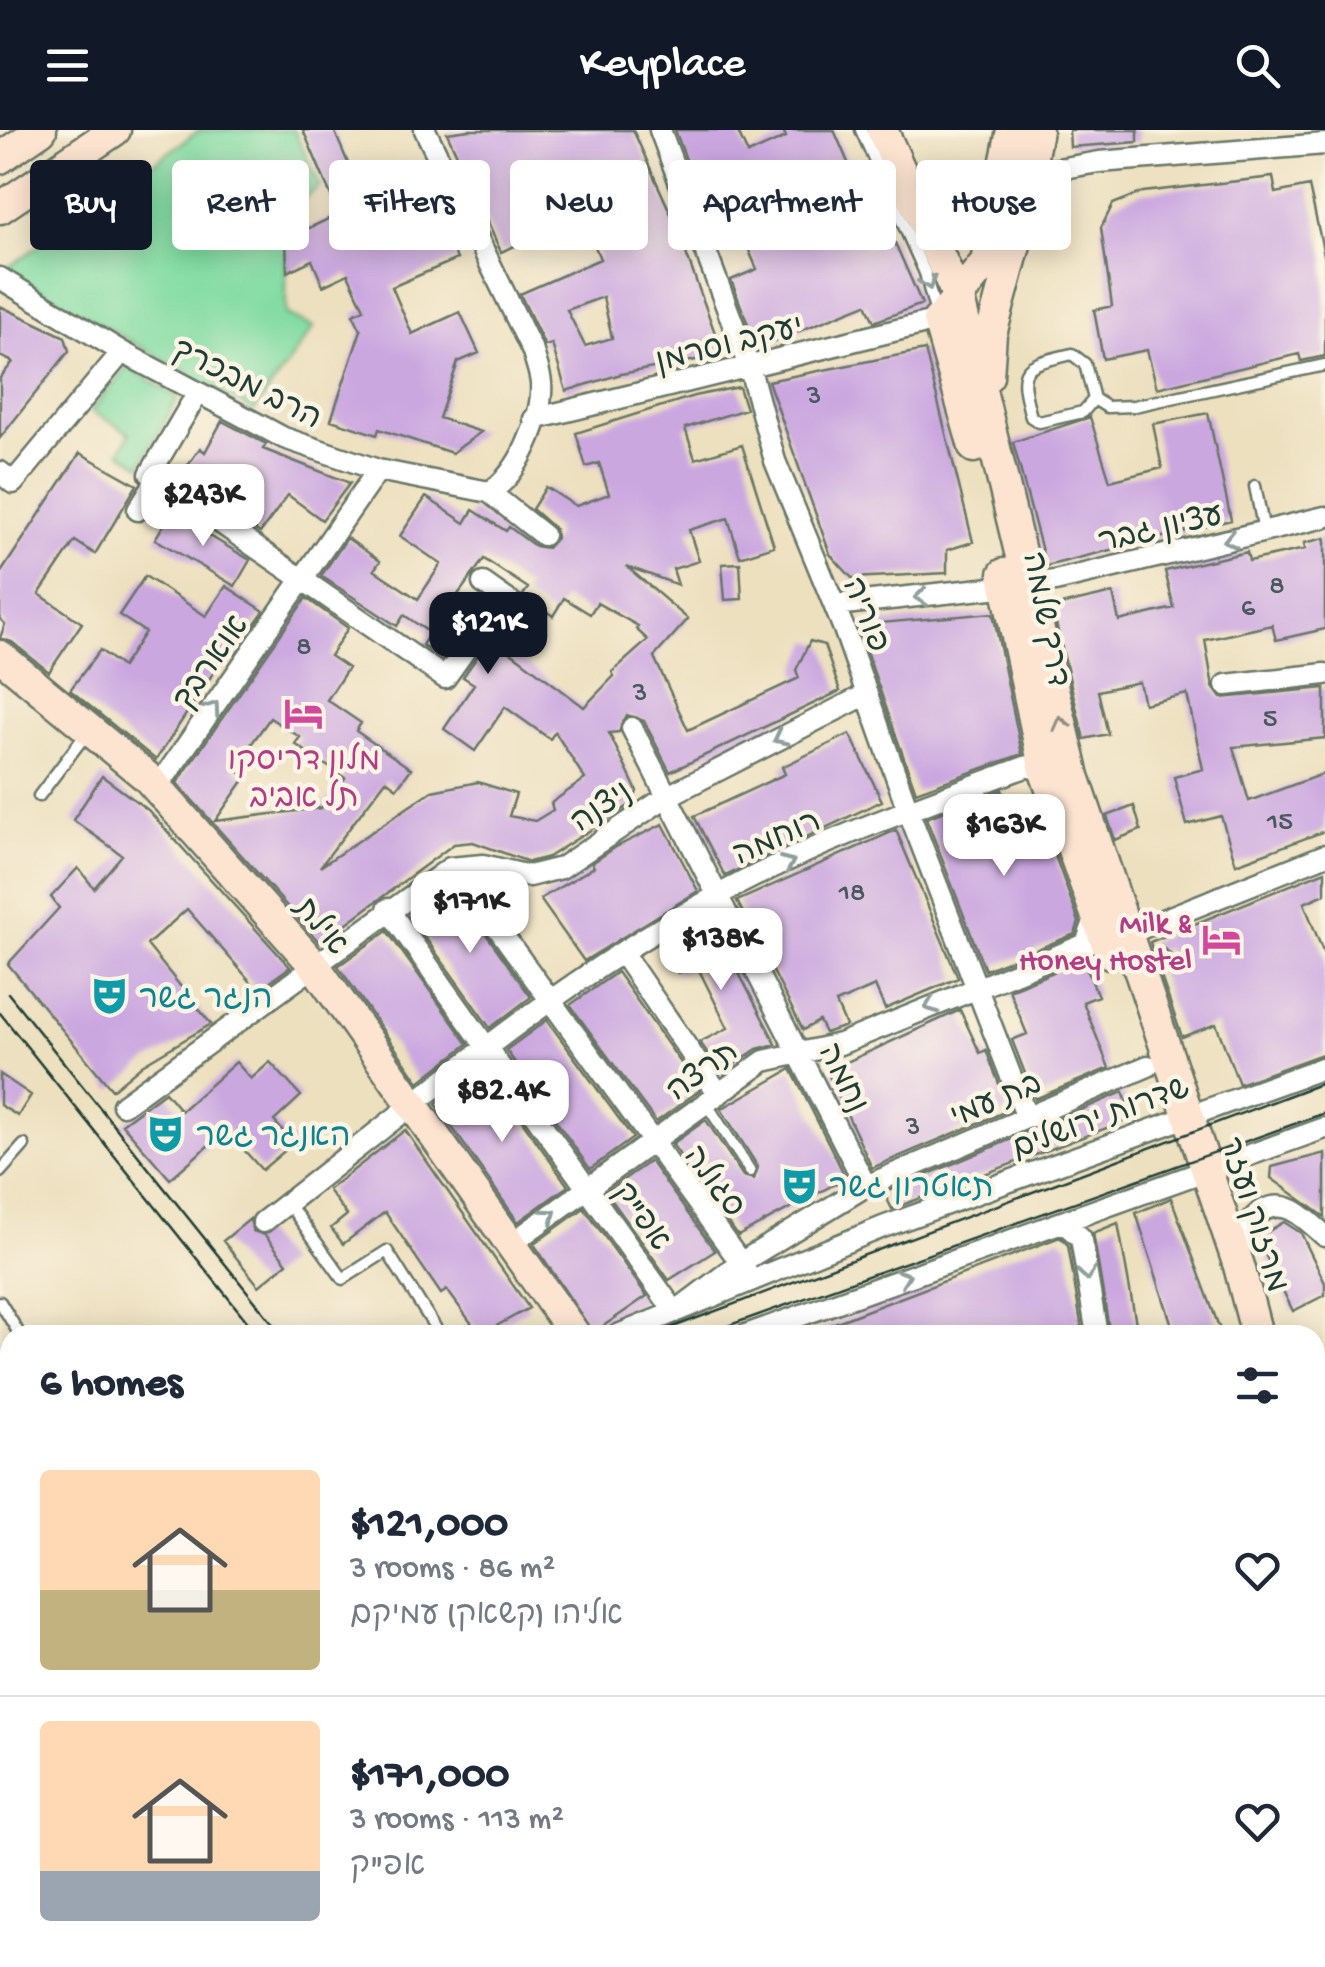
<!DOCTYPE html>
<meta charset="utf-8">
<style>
body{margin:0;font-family:"Gochi Hand","Playpen Sans Hebrew",sans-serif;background:#f2f2f3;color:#1f2937;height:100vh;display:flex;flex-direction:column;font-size:38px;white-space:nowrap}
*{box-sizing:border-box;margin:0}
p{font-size:32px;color:#747a83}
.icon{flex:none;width:55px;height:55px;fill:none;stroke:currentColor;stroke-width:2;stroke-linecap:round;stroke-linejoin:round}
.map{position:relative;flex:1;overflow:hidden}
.sheet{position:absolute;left:0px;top:1195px;width:1325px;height:642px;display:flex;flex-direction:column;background:#fff;border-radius:30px 30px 0 0;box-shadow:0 5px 25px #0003}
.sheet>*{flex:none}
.hud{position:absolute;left:30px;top:30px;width:1265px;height:90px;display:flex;gap:20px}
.price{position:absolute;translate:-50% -85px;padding:0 22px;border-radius:20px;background:#fff;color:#222;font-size:32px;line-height:65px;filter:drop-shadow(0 2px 5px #0008)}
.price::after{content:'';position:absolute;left:50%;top:60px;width:30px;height:22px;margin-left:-15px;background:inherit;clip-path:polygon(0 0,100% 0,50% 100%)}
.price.active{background:#111827;color:#fff}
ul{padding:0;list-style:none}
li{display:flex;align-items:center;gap:30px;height:250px;padding:0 40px}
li+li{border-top:2px solid #e0e1e3}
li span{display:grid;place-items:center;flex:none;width:280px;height:200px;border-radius:10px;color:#555}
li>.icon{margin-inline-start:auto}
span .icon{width:120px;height:120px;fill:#fffc;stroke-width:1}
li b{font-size:42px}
h2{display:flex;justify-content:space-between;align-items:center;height:120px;padding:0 40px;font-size:42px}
.tag{padding:0 35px;border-radius:10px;background:#fff;box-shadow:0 5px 25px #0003;font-size:35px;line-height:90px}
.tag.active{background:#111827;color:#fff}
header{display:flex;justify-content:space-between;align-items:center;height:130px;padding:0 40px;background:#111827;color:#fff;font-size:45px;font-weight:600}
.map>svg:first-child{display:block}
</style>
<header><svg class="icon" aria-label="menu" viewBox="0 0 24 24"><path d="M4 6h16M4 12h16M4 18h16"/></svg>Keyplace<svg class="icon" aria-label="search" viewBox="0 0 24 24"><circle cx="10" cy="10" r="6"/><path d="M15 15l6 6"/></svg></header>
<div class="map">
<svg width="1325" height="1837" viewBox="0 0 1325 1837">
<rect width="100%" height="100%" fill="#fcf5e5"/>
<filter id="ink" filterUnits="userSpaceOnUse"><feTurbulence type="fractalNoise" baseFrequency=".01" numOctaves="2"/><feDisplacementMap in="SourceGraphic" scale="20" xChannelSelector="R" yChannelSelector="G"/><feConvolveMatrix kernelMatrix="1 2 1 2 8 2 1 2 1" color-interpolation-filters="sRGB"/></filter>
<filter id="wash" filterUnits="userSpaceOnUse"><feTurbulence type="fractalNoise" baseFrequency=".0048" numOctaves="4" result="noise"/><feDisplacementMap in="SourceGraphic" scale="40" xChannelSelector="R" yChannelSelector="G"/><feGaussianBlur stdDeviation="2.25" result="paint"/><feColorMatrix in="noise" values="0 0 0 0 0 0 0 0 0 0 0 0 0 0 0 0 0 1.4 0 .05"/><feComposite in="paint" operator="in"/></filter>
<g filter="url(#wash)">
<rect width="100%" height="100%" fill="#ede0bf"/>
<path fill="#82dca2" stroke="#508c6b" stroke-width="2.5" d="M200,0H294L320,56L274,93L286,109V185L314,197L254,281L5,140Z
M128,236L178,268L141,335L120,322L130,303L91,281Z
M1315,1297H1325V1404L1315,1376Z
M10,1505V1592L0,1585V1507Z
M0,1683L10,1686V1828H388L387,1837H0Z"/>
<g id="blocks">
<path fill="#cba7e0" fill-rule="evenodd" d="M303,0H334L364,71L419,45L433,74L457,129L392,157L412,204L460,182L479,223L458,232L439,288L481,302L452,323L379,299L377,305L331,290L361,200L353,184L364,179L348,144L323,156L312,130L287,142L286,109L339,84Z
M469,0H633L675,93L723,225L621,244L566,261L552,214L545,216L520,164L600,129L583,86L501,122L447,3ZM603,167L612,208L585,216L567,180Z
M675,0H737L748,24L786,7L783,0H834L862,65L846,72L866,118L892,106L922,174L874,192L866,174L757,218L731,150L757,139L738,95L714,105Z
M1069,0H1138V12L1070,17Z
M1273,47L1276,63L1309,56L1325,129V226L1301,231L1299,224L1157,258L1147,220L1103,229L1094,180L1112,176L1101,98L1113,74L1143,62Z
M0,176L65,207L69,221L0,308V248L13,232L0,226Z
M925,220L973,412L947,420V443L852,448L830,424L768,251Z
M739,257L746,279L685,298L695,329L742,315L774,416L740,427L728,388L689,400L699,431L673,439L678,455L626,436L688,489L654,527L688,600L799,548L796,540L810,511L824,515L840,561L670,642L644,591L627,585L619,602L609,603L637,661L633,673L548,727L529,732L473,712L454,714L320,813L177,653L306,468L348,498L330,526L348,538L327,570L361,593L356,601L411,639L397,658L386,650L320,737L432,661L478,652L516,664L509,686L535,691L553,680L551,673L585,649L555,602L550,609L505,577L475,621L444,599L474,554L463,547L491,507L584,577L614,546L612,542L648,510L636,499L638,496L597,473L590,484L564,468L553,486L523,465L528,458L484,429L441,488L461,502L442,529L422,515L430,503L404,485L397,496L321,446L347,408L380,431L374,440L418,469L441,434L400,406L426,367L465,393L473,380L506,401L509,397L535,416L547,418L556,408L555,399L532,379L546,357L576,376L609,364L599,333L586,337L576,303L694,266ZM270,588L300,607L295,614L345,648L321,678L215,691L246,647L234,638Z
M1208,283L1231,390L1046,436L1013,312L1090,287L1110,351L1162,338L1153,294Z
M222,291L266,314L263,319L350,353L322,390L288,365L260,403L196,359L204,346L188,335L200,318L205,322Z
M80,323L137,355L95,424L75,411L39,464L82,493L49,542L12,512L0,508L5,494L0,489V444Z
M171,383L250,430L235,456L155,409Z
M1325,408V499L1276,510L1272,495L1205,510L1213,557L1221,568L1325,558V608L1233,617L1249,671L1325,643V701L1236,734L1221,686L1187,695L1174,647L1203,639L1187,564L1144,574L1139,552L1098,561L1108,604L1084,609L1052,477L1113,463L1119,491L1174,478L1165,441L1247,422L1249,431L1305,419L1304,413Z
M740,433L742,469L725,470L722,434Z
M145,446L206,486L226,456L264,481L250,500L244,496L156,630L70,560L100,520L122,537L145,502L119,485Z
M993,483L1022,624L916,662L857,495Z
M850,604L882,671L725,746L694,686L785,644L782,637Z
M102,646L148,680L290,837L258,860L187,779L147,815L211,894L142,935L112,960L8,834L59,778L51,767L78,738L94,758L122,725L73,690Z
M1002,660L1013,694L1040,684L1079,792L1075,804L985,840L926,688Z
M1134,676L1141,700L1115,710L1107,686Z
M663,694L698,761L584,831L540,769L594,737L592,733L616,717Z
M896,700L958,848L885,879L875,856L836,873L846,896L825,903L819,891L803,900L737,771Z
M1325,741V764L1304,773L1325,827V923L1239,954L1216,894L1182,907L1158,838L1169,833L1171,825L1165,819L1153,822L1150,812Z
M451,755L531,867L490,898L409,785Z
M709,786L776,914L757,919L721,943L700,912L728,898L696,834L678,843L660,814Z
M387,801L468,914L419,952L338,836Z
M1083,830L1098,866L1083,872L1109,938L1035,969L1012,910L1027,904L1009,860Z
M617,842L700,960L656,992L570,875Z
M960,880L980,923L986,920L1009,980L872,1038L827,941Z
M547,890L633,1008L590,1039L506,920Z
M236,932L251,949L270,932L301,966L274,991L294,1013L262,1040L226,1000L170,1049L122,994L165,962L181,981Z
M484,937L568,1056L518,1092L436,974Z
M791,939L846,1048L738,1106L672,1014L706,990L743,1046L754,1049L758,1037L721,979Z
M0,944L31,965L18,986L0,975Z
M1123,962L1133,988L892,1079L884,1063Z
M405,1000L529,1178L480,1205L447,1160L441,1164L385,1082L343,1114L331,1098L347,1085L328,1060Z
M1325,1023V1087L1271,1048L1272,1037Z
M650,1031L715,1121L669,1150L606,1062Z
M1171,1068L1222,1205H1175L1136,1083Z
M584,1078L647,1166L593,1203L534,1114Z
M250,1089L253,1101L265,1105L287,1133L259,1156L223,1111Z
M1284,1092L1301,1103L1325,1153V1165L1293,1181L1257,1108Z
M1118,1093L1138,1205H1110L1093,1103Z
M1060,1107L1068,1115L1083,1205H803Z"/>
</g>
</g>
<g filter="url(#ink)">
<use href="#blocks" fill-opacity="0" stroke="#677665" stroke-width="2.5"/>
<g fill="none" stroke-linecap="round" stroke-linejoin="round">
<defs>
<path id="lane" d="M861,0L925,143L936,184
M1094,269L1083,282L1039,292L1031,287C1017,235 1022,236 1072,224L1085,234L1094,269L1107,277L1134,276L1325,235
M1255,356L1264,401
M39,666L89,600
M1142,835L1163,827
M706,973L750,1041
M0,1042L24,1015
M288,1073L343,1149L387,1121L440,1205
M0,1172L20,1205
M0,1372L10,1369"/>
<path id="street" d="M425,0L533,222C536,232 540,243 541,253C544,286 518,347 489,362
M660,0L750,239L775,331L844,499L908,680L1027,988
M1019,38L1052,40L1099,32L1325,14
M0,148L122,222L284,308L378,340L489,362L543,405
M534,289L938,190
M0,342L13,353L122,222
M157,349L445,548L503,467
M138,380L157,349L150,344L191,274
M483,453L533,488
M835,475L1055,451L1325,387
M1226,555L1325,544
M632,598L866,1056
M157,658L378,340
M483,735L477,752L479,772L746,1140
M388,779L675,1182L740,1133L866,1056L1148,936
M1125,805L1325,725
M623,824L719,964
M123,975L450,738L483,735L529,746L561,738L666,667L867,564
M263,1092C408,980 551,856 713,768C812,713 922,675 1028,636L1045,642
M1063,1092L1081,1108L1097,1205
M512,1113L764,931L840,914L1086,814L1095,789
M1239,1124C1240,1098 1262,1066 1292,1080C1304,1086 1315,1097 1325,1106
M618,1205L883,1097L1325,937
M746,1205L1325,998
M1315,1476H1325
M1315,1779L1325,1785
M1081,1828V1837"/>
<path id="secondary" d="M882,0L959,169L1074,646L1239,1136L1257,1205
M0,28L41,0
M0,78L115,0
M947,180L986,132L1012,0
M938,190L974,317
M988,246L991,204L1016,111L1037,0
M1004,444L1045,642L1110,823
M0,526L147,647L314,835L575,1205
M1315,1402L1325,1430
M0,1432L10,1429
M0,1489L10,1485
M0,1619L10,1627
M0,1653L10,1659
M773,1828L884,1837"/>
</defs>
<use href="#lane" stroke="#677665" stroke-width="15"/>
<use href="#street" stroke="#677665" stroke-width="25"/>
<use href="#secondary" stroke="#677665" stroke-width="35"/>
<use href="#lane" stroke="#fff" stroke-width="10"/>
<use href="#street" stroke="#fff" stroke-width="20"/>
<use href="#secondary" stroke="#fde4d1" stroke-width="30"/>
<path stroke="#1f3d34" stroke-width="2.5" d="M8,863L282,1205
M0,883L258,1205
M652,1205L1325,952
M702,1205L1325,983"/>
</g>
<defs><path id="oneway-chevron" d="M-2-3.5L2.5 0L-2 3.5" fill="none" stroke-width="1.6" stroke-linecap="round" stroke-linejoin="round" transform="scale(2.5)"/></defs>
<g stroke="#8f9e9a">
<use href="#oneway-chevron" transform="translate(928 153) rotate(72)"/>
<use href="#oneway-chevron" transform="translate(1230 410) rotate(167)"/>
<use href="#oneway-chevron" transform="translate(921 467) rotate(174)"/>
<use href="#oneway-chevron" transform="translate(213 578) rotate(-55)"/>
<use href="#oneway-chevron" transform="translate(780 608) rotate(153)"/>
<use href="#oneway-chevron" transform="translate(788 733) rotate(-24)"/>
<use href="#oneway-chevron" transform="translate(931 876) rotate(158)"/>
<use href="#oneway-chevron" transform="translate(550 1085) rotate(-36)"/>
<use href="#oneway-chevron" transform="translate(1087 1144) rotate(81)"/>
<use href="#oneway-chevron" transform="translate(904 1147) rotate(-20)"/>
</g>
<use stroke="#8e9082" href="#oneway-chevron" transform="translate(1061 593) rotate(-104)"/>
</g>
<defs>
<symbol id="hotel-bare" viewBox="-9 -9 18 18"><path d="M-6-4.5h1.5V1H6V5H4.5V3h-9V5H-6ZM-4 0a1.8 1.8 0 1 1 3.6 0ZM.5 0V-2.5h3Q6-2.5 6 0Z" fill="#d1479c" stroke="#fcf5e5" stroke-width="2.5" paint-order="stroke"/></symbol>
<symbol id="theatre-bare" viewBox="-9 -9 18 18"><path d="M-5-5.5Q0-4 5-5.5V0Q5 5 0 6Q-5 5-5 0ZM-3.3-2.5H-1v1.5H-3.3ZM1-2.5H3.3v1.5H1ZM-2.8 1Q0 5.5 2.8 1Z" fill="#0f9aa8" stroke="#fcf5e5" stroke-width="2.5" paint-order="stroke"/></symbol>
</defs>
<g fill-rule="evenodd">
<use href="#hotel-bare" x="276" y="556" width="55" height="55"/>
<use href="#hotel-bare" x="1194" y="782" width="55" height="55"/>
<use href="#theatre-bare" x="82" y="838" width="55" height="55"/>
<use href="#theatre-bare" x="138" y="976" width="55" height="55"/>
<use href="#theatre-bare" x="772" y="1028" width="55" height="55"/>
</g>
<g text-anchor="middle" stroke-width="9" stroke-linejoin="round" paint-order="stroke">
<g font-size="28" fill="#4a585f">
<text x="814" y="273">3</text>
<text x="1277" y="463">8</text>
<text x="1248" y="485">6</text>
<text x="304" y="524">8</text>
<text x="640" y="570">3</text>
<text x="1270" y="596">5</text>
<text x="1280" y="699">15</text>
<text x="852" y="770">18</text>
<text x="913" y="1004">3</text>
</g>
<g font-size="32" fill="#1f3d34" stroke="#fcf5e5">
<text transform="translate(729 212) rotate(-14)" y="11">יעקב וסרמן</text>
<text transform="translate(248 252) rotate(27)" y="11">הרב מבכרך</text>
<text transform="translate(1160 396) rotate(-13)" y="11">עציון גבר</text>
<text transform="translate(868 484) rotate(68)" y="11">פוריה</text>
<text transform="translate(1048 489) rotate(79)" y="11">דרך שלמה</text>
<text transform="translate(209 531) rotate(-55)" y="11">אוארבך</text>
<text transform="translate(600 675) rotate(-34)" y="11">ניצנה</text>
<text transform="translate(776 706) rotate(-24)" y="11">רוחמה</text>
<text transform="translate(323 795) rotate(50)" y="11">אילת</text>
<text transform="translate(701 939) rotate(-36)" y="11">תרצה</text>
<text transform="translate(845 947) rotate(63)" y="11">נחמה</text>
<text transform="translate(995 968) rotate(-23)" y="11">בת עמי</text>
<text transform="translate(1100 986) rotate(-20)" y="11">שדרות ירושלים</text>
<text transform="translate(716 1050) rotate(53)" y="11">סגולה</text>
<text transform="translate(1256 1084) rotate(72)" y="11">מרזוק ועזר</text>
<text transform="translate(644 1085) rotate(55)" y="11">אפ"ק</text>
</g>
<g font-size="32" fill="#b23c85" stroke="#fcf5e5">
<text x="304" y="639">מלון דריסקו<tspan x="304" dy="37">תל אביב</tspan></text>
<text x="1192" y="802" text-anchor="end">Milk &amp;<tspan x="1192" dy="37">Honey Hostel</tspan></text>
</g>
<g font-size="32" fill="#0d838f" stroke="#fcf5e5" text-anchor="start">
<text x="139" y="877">הנגר גשר</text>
<text x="196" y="1015">האנגר גשר</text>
<text x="829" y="1066">תאטרון גשר</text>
</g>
</g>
</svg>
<b class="price" style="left:203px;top:419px">$243K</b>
<b class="price active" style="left:488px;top:547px">$121K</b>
<b class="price" style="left:1004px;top:749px">$163K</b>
<b class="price" style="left:470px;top:826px">$171K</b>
<b class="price" style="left:721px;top:863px">$138K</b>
<b class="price" style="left:502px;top:1015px">$82.4K</b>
<div class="hud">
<a class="tag active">Buy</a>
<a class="tag">Rent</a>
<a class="tag">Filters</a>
<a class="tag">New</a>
<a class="tag">Apartment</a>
<a class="tag">House</a>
</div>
<section class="sheet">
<h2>6 homes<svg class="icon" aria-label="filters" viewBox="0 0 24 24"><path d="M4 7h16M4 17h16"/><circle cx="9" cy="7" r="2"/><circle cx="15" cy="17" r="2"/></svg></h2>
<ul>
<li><span style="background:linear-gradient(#ffd9b3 60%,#c2b280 0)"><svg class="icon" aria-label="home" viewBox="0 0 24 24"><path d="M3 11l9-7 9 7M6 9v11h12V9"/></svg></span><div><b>$121,000</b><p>3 rooms · 86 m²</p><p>אליהו (קשאק) עמיקם</p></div><svg class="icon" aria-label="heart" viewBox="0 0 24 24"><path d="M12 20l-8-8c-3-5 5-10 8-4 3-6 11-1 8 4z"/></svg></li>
<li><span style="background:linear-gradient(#ffd9b3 75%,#9aa5b1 0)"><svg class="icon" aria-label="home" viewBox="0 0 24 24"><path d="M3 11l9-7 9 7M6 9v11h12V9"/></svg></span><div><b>$171,000</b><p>3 rooms · 113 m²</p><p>אפ&quot;ק</p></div><svg class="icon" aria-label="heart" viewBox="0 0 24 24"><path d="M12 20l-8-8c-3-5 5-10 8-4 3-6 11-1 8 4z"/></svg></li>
</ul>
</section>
</div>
